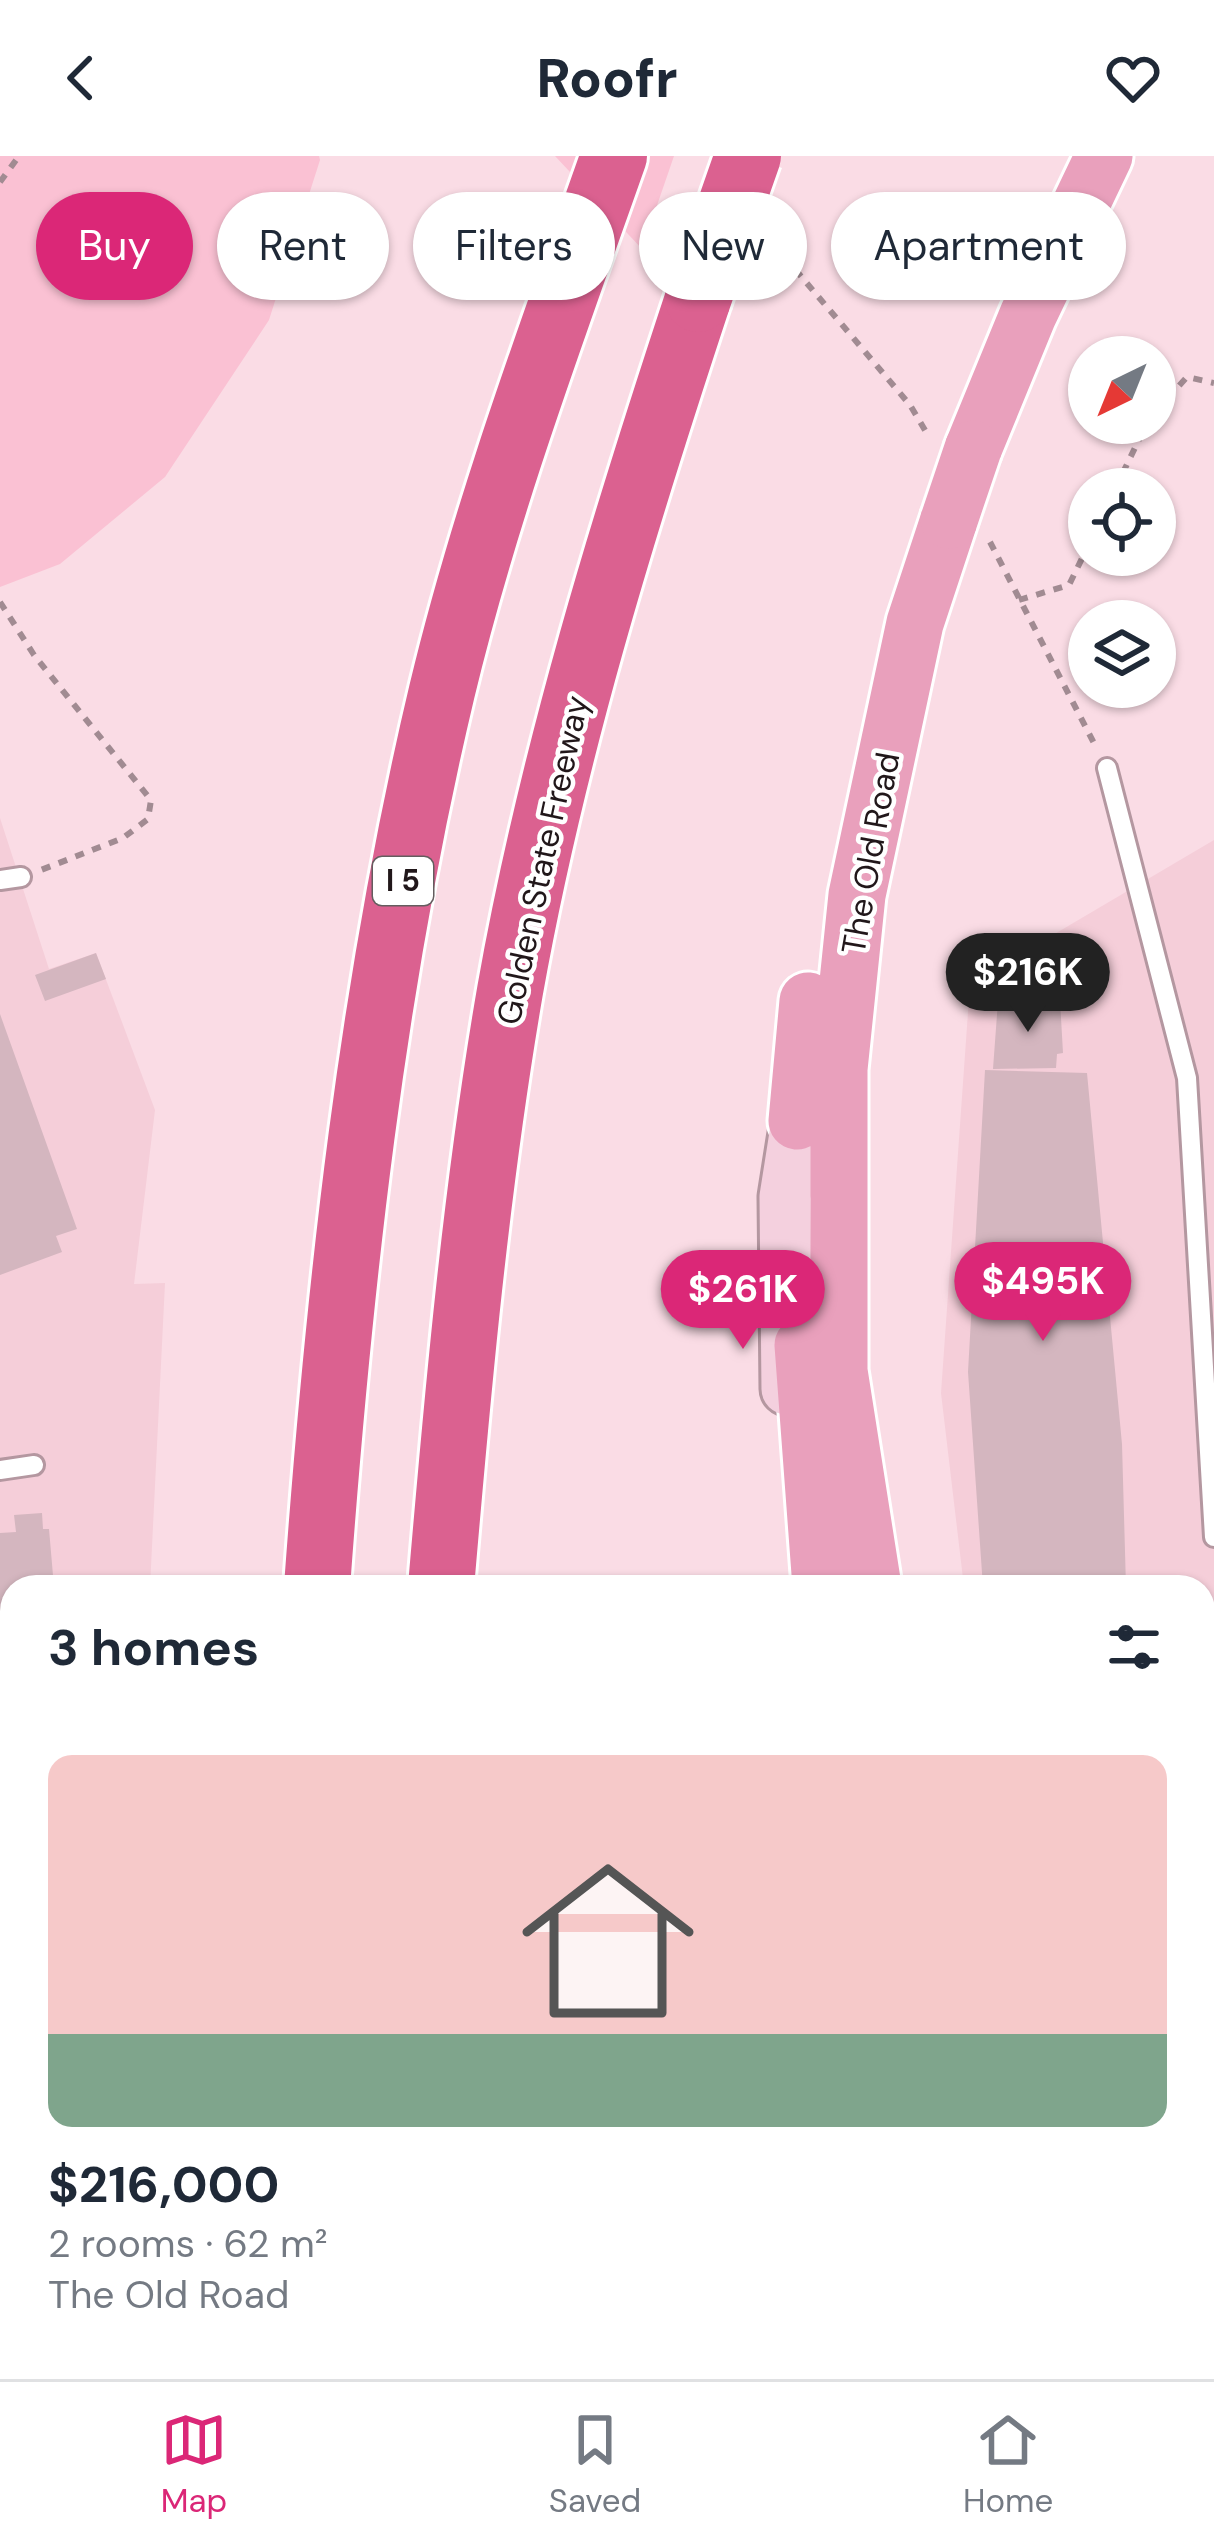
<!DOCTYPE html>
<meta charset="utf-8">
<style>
body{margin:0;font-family:"DM Sans",sans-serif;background:#f6f6f7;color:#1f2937;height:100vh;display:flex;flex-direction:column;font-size:45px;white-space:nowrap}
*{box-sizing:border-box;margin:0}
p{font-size:39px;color:#747a83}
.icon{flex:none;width:66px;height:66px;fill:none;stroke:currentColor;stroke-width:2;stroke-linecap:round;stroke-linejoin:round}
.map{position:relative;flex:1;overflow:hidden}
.drawer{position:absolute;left:0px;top:1419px;width:1215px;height:804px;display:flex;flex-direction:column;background:#fff;border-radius:36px 36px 0 0;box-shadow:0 3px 9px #0004}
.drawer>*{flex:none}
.hud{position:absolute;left:36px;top:36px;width:1143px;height:108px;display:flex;gap:24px}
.needle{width:78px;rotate:223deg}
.controls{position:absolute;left:1068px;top:180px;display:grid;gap:24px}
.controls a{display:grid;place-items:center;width:108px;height:108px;border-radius:50%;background:#fff;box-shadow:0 3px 9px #0004;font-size:60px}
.price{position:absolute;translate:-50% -102px;padding:0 27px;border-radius:42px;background:#db2777;color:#fff;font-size:39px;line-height:78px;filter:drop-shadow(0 3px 6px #0008)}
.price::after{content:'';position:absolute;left:50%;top:72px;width:36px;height:27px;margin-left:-18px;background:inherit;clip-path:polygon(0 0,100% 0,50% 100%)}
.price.active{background:#222;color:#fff}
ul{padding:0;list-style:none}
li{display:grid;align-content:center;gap:24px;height:636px;padding:0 48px}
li+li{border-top:3px solid #e0e1e3}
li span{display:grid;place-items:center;height:372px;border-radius:24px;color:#555}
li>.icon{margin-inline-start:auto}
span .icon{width:216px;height:216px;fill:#fffc;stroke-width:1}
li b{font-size:51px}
h2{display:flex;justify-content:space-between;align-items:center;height:144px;padding:0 48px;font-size:51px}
.tag{padding:0 42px;border-radius:54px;background:#fff;box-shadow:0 3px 9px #0004;font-size:42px;line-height:108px}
.tag.active{background:#db2777;color:#fff}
header{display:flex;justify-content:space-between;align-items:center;height:156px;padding:0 48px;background:#fff;font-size:54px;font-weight:800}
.dock{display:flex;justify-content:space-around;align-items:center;height:168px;border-top:3px solid #e0e1e3;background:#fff;font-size:33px;color:#747a83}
.dock a{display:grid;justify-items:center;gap:6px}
.dock .active{color:#db2777}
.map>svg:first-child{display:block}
</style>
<header><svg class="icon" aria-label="back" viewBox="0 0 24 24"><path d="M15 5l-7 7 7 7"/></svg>Roofr<svg class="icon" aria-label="heart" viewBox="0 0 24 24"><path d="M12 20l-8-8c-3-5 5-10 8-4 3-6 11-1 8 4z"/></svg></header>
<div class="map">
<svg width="1214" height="2223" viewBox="0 0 1214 2223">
<rect width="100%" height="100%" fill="#fadce5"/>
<path fill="#f5ced9" d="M0,662L49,813L96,797L155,954L134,1128L165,1127L150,1431H12V2211H177L178,2223H0Z
M1214,684V2223H1058L1057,2211H1203V1431H964L941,1237L970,828Z"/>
<path fill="#fac1d3" d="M0,0H319L320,4L269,164L165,321L60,408L0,431Z
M555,0H674L642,93Z"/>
<path fill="#d4b6bf" d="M96,797L106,823L45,845L35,819Z
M1060,844L1063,897L1057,898L1056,912L993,913L998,845Z
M0,858L77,1073L56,1080L62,1096L0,1119Z
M985,914L1087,917L1122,1288L1126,1431H983L968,1216Z
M42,1357L43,1373H49L54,1431H12V1549H7L8,1557L0,1558V1377L16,1376L14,1359Z
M0,1932L12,1940V2130L0,2129Z
M601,2211H680V2217L601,2219Z"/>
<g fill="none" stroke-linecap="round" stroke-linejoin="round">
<defs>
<path id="lane" d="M1107,612L1187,922L1214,1381
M0,724L21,721
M0,1314L34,1309
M0,1624L12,1626
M1203,1796L1214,1630
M0,1927H12
M0,2154L12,2155
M115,2211L116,2223
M1164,2211V2223"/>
<path id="secondary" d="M787,1233L785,1041L797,965
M0,1771L12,1761"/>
<path id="primary" d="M973,293L1028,159L1104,0
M797,965L808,845
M803,1189L821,1431
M873,1431L839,1215V913L857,739L915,467L949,364
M915,2211L917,2223
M999,2211L1001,2223"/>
<path id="highway" d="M317,1431C339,1130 372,829 442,535C486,352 552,176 614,0
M441,1431C458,1232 476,1032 510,835C552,599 623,370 698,143
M317,2211V2223
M445,2211L446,2223"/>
</defs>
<use href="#lane" stroke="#b497a0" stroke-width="24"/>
<use href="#secondary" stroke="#b497a0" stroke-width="57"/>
<use href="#primary" stroke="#fff" stroke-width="63"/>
<use href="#highway" stroke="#fff" stroke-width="72"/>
<path stroke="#a18b92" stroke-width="6" stroke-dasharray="9 9" stroke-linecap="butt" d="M0,26L19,0
M772,86L910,249L929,281
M1155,256L1187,221L1214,227
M1115,333L1147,267
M990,386L1097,593
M1019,444L1069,429L1089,388
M0,446L34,499L151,644L148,663L123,682L41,714"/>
<use href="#lane" stroke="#fff" stroke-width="18"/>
<use href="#secondary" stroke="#f4d0de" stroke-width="51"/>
<use href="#primary" stroke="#e9a0bc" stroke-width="57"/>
<use href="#highway" stroke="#db6190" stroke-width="66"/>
<defs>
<path id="primary-bridge" d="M949,364L973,293"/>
<path id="highway-bridge" d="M698,143L748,0"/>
</defs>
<use href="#primary-bridge" stroke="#fff" stroke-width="63" stroke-linecap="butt"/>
<use href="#highway-bridge" stroke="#fff" stroke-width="72" stroke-linecap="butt"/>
<use href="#primary-bridge" stroke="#e9a0bc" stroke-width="57"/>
<use href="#highway-bridge" stroke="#db6190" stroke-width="66"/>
</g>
<g text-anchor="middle" stroke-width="9" stroke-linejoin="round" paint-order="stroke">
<rect fill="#fff" stroke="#645d5f" stroke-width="3" x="373" y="701" width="60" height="48" rx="9"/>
<g font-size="30" font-weight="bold" fill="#21171a">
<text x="403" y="735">I 5</text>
</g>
<g font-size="33" fill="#21171a" stroke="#fff">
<text transform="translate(870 697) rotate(-80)" y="12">The Old Road</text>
<text transform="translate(542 704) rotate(-78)" y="12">Golden State Freeway</text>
</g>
</g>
</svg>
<div class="controls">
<a><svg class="needle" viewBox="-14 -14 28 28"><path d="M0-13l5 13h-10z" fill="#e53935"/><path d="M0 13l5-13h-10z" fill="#747a83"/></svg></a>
<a><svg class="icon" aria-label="locate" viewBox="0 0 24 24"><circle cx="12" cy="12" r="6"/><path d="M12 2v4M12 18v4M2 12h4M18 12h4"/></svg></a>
<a><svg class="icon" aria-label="layers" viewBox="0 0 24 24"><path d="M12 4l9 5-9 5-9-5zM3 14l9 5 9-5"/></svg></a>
</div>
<b class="price active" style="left:1028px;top:879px">$216K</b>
<b class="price" style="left:1043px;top:1188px">$495K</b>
<b class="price" style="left:743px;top:1196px">$261K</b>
<div class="hud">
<a class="tag active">Buy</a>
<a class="tag">Rent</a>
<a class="tag">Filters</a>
<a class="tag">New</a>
<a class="tag">Apartment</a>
</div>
<section class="drawer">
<h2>3 homes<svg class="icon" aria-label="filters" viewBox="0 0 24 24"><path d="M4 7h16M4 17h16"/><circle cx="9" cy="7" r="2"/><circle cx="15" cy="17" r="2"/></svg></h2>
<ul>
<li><span style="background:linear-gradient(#f6c9c9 75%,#7fa58c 0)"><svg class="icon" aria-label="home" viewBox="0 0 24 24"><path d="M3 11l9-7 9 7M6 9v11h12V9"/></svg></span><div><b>$216,000</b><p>2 rooms · 62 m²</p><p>The Old Road</p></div></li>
</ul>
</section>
</div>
<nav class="dock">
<a class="active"><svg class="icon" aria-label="map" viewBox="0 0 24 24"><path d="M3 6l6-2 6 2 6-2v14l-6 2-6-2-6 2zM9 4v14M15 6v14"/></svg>Map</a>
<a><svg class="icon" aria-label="saved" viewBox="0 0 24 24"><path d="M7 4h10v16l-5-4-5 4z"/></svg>Saved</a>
<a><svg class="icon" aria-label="home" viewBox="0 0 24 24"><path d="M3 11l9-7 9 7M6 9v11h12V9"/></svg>Home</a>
</nav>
